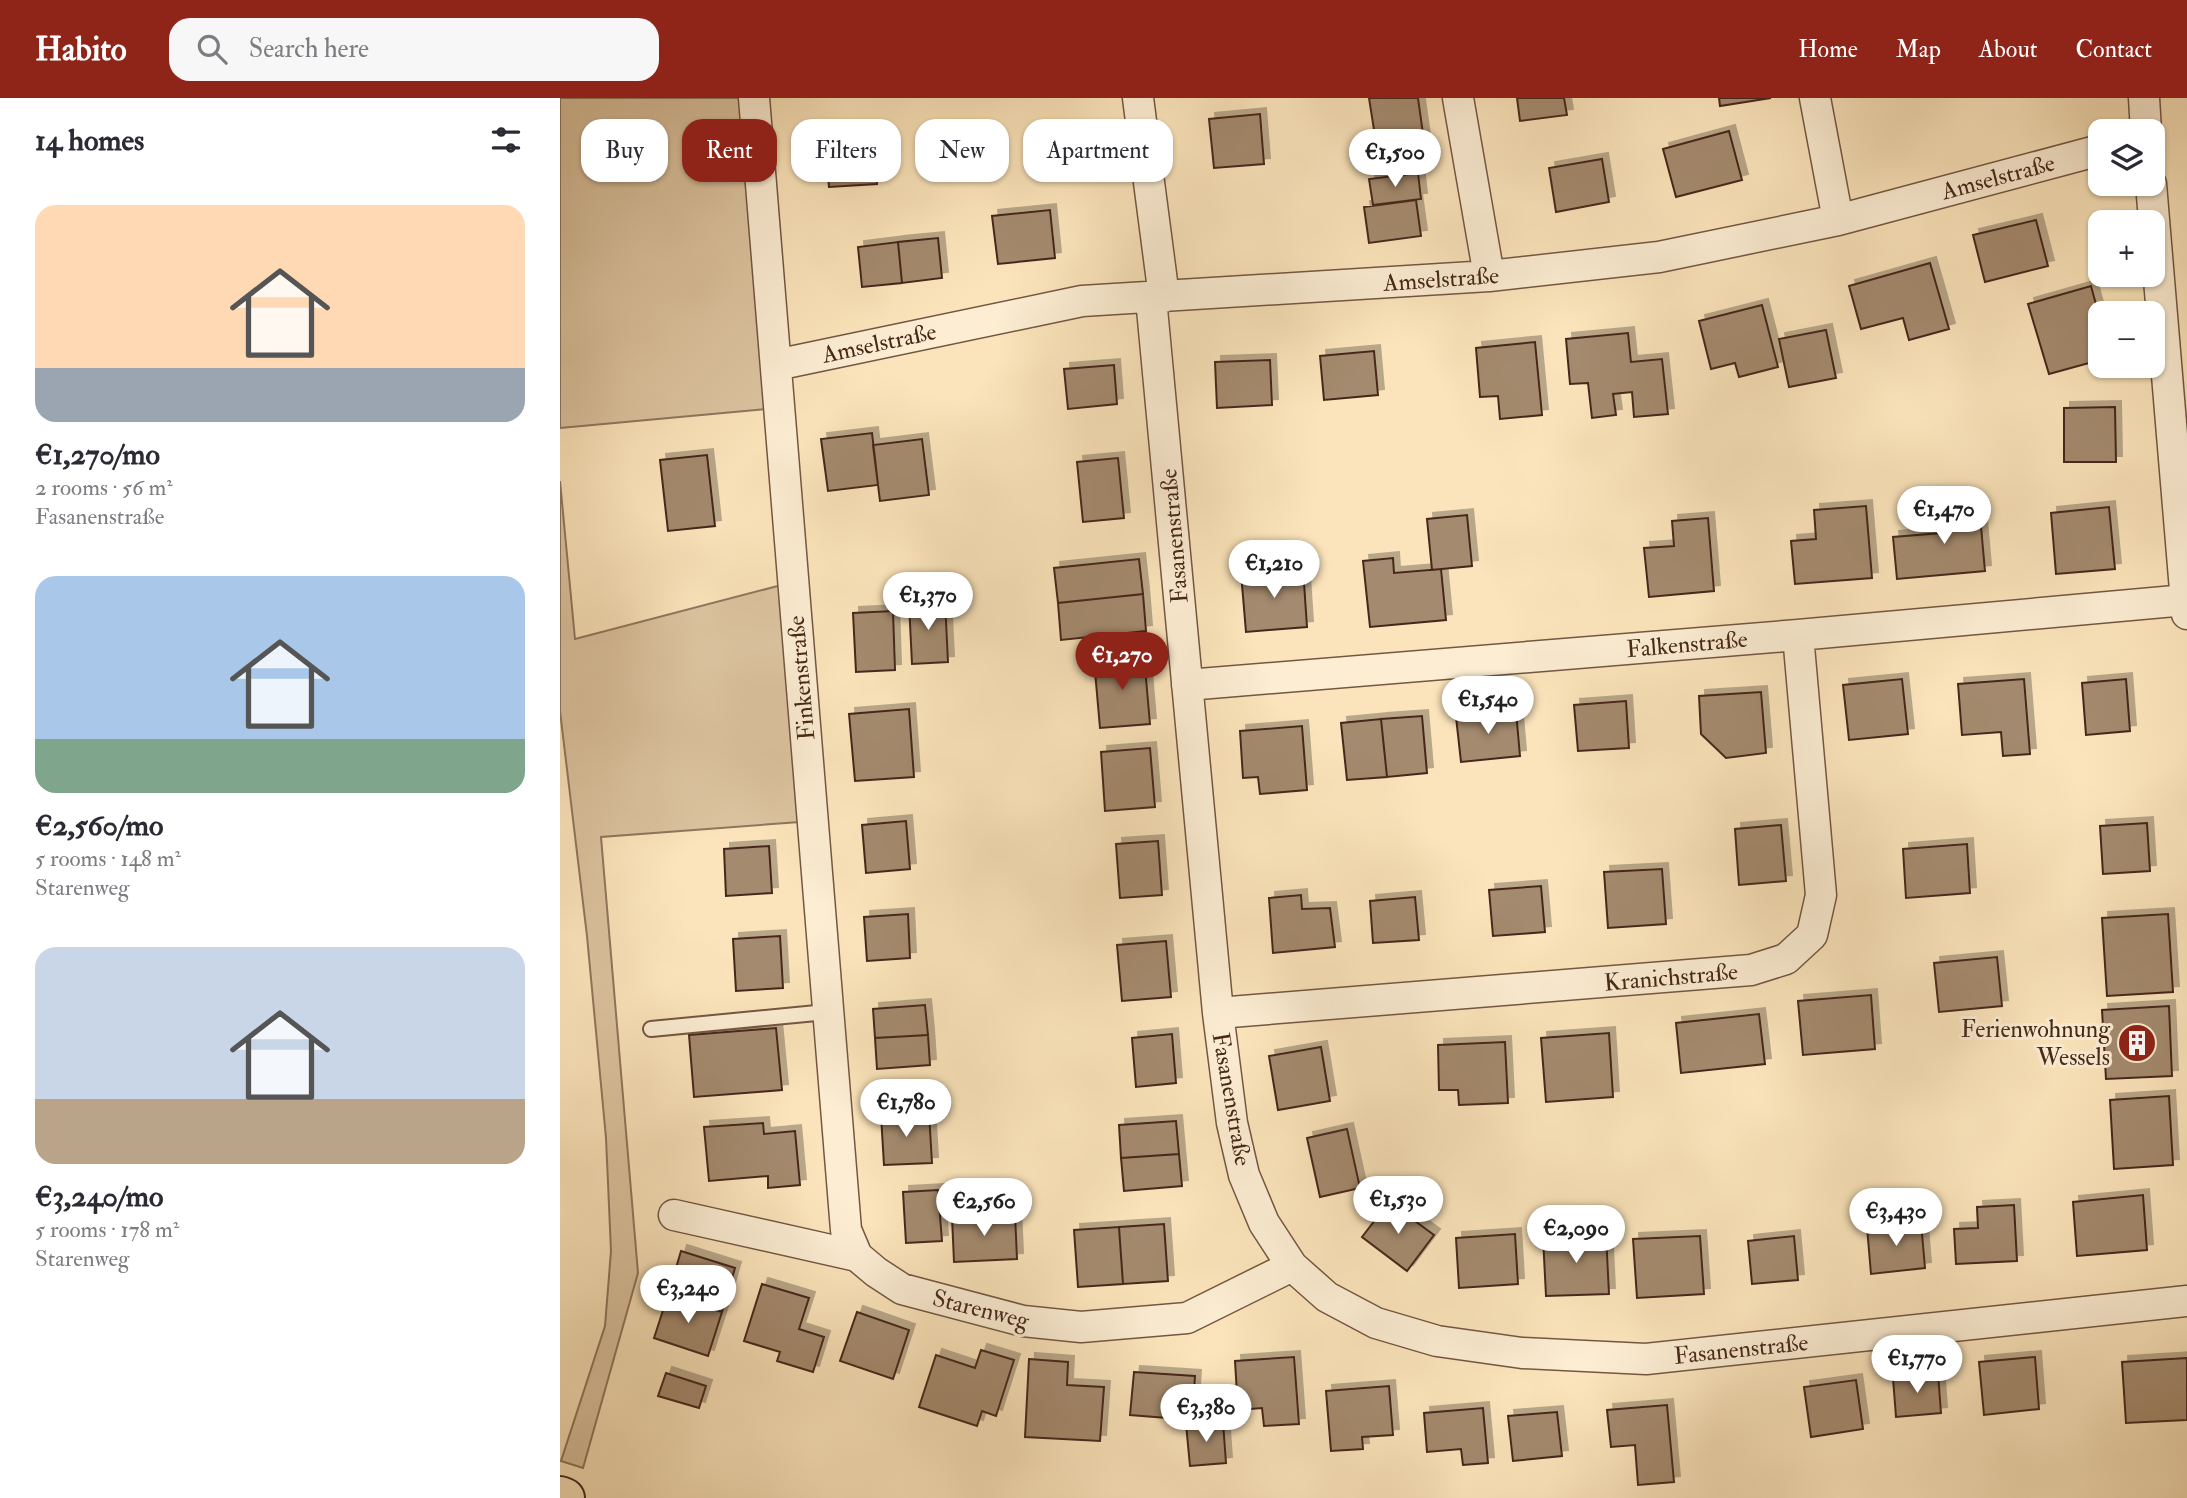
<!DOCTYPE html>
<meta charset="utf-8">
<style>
body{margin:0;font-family:"IM FELL Double Pica",serif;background:#f7f7f7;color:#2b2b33;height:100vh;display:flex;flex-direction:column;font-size:26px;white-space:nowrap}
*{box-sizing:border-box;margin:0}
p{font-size:23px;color:#7c7c81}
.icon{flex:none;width:38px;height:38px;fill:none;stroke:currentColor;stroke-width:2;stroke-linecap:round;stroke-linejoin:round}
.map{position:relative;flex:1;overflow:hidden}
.panel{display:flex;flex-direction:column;background:#fff;width:560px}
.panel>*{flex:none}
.top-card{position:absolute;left:21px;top:21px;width:665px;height:63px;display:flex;gap:14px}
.tools{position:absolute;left:1528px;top:21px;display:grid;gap:14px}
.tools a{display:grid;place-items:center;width:77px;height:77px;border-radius:14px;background:#fff;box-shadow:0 2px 5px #0004;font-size:35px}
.price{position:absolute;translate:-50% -60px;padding:0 16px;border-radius:24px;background:#fff;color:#222;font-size:23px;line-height:46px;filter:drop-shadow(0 2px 4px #0008)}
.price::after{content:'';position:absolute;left:50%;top:42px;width:21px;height:16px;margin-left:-10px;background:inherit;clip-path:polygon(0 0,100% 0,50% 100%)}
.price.selected{background:#8f2418;color:#fff}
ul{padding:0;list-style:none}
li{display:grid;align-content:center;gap:14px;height:371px;padding:0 35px}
li span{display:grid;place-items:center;height:217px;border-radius:21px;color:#555}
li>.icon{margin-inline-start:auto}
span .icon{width:126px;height:126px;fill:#fffc;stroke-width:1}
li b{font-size:30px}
h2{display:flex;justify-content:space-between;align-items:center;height:84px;padding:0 35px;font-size:30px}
.tag{padding:0 24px;border-radius:21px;background:#fff;box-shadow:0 2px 5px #0004;font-size:24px;line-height:63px}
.tag.selected{background:#8f2418;color:#fff}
header{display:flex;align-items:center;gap:42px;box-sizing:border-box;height:98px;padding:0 35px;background:#8f2418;color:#fff}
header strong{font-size:33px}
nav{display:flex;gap:38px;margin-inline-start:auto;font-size:24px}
.search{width:490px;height:63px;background:#f7f7f7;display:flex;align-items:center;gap:18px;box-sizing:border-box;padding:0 24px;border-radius:21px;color:#7c7c81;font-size:26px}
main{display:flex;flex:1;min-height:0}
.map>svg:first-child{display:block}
</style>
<header>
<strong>Habito</strong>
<div class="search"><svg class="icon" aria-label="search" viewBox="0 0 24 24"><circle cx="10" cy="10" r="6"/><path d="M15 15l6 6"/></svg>Search here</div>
<nav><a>Home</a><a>Map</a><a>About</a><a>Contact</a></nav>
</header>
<main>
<section class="panel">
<h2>14 homes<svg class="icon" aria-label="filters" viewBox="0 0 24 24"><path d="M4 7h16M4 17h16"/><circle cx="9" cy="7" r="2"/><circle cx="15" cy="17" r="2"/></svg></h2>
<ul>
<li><span style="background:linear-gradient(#ffd9b3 75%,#9aa5b1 0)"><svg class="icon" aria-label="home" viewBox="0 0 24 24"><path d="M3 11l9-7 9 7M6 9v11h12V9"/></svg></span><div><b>€1,270/mo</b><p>2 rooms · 56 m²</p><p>Fasanenstraße</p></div></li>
<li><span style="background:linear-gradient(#a9c7e8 75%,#7fa58c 0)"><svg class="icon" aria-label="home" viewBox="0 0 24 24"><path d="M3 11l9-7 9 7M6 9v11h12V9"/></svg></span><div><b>€2,560/mo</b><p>5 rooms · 148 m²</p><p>Starenweg</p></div></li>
<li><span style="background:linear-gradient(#c9d6e8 70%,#b9a48a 0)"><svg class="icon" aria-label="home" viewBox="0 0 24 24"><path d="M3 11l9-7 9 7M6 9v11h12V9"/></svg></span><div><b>€3,240/mo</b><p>5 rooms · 178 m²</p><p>Starenweg</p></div></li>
</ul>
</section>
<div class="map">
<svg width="1627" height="1400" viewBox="0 0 1627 1400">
<defs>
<filter id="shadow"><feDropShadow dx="6" dy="-6" stdDeviation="0" flood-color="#0004"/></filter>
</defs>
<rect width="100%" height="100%" fill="#fbe4bb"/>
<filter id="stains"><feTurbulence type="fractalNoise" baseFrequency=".00286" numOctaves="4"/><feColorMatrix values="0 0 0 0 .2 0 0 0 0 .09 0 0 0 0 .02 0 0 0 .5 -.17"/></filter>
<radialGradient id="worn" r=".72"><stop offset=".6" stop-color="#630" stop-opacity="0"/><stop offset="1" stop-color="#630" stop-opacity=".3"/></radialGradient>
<path fill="#dcc4a0" stroke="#91765d" stroke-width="2" d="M0,0H194L219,310L0,330Z
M0,383L15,541L233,484L253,723L41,739L78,1175L23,1370L1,1363L45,1228L51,1153L46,1040L27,838L0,613Z"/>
<path fill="#a48a6e" stroke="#46281a" stroke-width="2" filter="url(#shadow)" d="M809,0H858L865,50L818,57Z
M957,0H1004L1007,17L960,23Z
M1159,0H1211L1160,8Z
M700,16L704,66L654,70L649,21Z
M522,30L526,74L479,79L475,35Z
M313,32L317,86L269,89L265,36Z
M1169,33L1182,82L1116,99L1103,51Z
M1042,61L1049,104L996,114L989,70Z
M858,75L861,101L813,107L809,81Z
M856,102L861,138L809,145L804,109Z
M490,112L495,160L438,166L432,118Z
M1476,122L1488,168L1425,184L1413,137Z
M378,140L382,180L342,185L338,144Z
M338,144L342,185L302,189L298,149Z
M1370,165L1389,231L1349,242L1343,220L1301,231L1289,188Z
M1531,188L1540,221V262L1489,276L1468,206Z
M1202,207L1218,269L1179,279L1175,265L1151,271L1139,223Z
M1266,232L1276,280L1229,289L1219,241Z
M1068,235L1071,264L1102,261L1108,316L1074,319L1072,294L1053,296L1056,317L1032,320L1028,285L1010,286L1006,241Z
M975,244L982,317L940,321L938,298L920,299L916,250Z
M814,253L818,297L764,302L760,258Z
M710,262L712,307L657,310L655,264Z
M554,267L557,306L508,311L504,271Z
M1555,309L1556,364H1504V310Z
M312,335L318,387L268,393L261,341Z
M362,341L369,397L320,403L313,347Z
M147,357L155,428L108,433L100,362Z
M558,360L564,420L523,424L517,364Z
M1419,406L1425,473L1337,481L1333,439L1381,435L1379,409Z
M1306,408L1312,480L1235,486L1231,443L1256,441L1254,412Z
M1549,409L1555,471L1496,476L1491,415Z
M907,417L912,468L872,472L867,421Z
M1148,420L1154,493L1089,499L1084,450L1114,448L1112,423Z
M833,460L834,475L881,471L886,522L810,529L803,463Z
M579,461L583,496L498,505L494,470Z
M743,470L747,529L686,534L681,475Z
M583,496L586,533L501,542L498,505Z
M385,503L388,564L352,566L349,505Z
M333,513L335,572L296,574L293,515Z
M584,558L590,626L540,630L534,562Z
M1342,581L1348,636L1289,642L1283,587Z
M1464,581L1470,656L1443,658L1441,634L1402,637L1398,586Z
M1566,581L1570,633L1526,637L1522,585Z
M1201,594L1206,655L1166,660L1141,636L1139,598Z
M1066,603L1069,650L1018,653L1014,607Z
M349,611L354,679L295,683L289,616Z
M956,613L960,658L901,664L896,619Z
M862,618L867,675L827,679L821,621Z
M821,621L827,679L787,682L781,625Z
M742,628L747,692L700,696L698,679L683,680L680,633Z
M590,650L595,709L545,713L541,654Z
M346,723L350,771L306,775L302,727Z
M1587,725L1590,773L1543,776L1540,728Z
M1221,727L1226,783L1179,787L1175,731Z
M598,743L602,797L560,800L556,746Z
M1407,746L1410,795L1346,800L1343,751Z
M209,748L212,795L166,798L164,751Z
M1102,771L1106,826L1048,830L1044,774Z
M981,788L985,834L933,838L929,792Z
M741,797L742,811L770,810L775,849L713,855L709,800Z
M855,799L859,842L813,845L810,803Z
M348,816L350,860L307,863L304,819Z
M1608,816L1613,894L1547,898L1542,820Z
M220,838L223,890L176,893L173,841Z
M606,843L611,899L562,903L557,847Z
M1437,859L1442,908L1379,914L1374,865Z
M1311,897L1315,951L1243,957L1238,903Z
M365,907L368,937L315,940L313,911Z
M1609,908L1612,978L1546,981L1542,912Z
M1199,916L1205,966L1121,975L1116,925Z
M216,930L222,992L134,999L129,937Z
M1049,935L1053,999L986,1004L981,940Z
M612,936L616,985L576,989L572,940Z
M368,937L370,967L317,971L315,940Z
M945,944L948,1005L899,1007L898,992H879L878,947Z
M761,949L770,1003L718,1012L709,958Z
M1609,998L1613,1067L1554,1071L1550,1002Z
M369,1015L372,1065L324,1067L321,1017Z
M616,1023L619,1056L561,1060L559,1027Z
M203,1025L204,1036L235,1033L240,1087L208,1090V1078L149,1083L144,1029Z
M787,1031L800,1090L760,1099L747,1040Z
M619,1056L622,1088L564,1093L561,1060Z
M378,1092L382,1143L346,1145L343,1094Z
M1583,1097L1587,1152L1517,1158L1513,1104Z
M829,1104L874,1137L847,1173L802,1139Z
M1454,1107L1457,1163L1396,1166L1394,1131L1418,1130L1417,1109Z
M455,1116L457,1161L394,1164L392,1119Z
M1361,1124L1365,1170L1311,1176L1307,1129Z
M604,1126L608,1183L563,1186L559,1129Z
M559,1129L563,1186L518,1189L514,1132Z
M955,1136L958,1186L899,1190L896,1140Z
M1046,1136L1049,1196L986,1198L983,1139Z
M1140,1138L1144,1196L1077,1200L1073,1141Z
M1234,1138L1238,1182L1192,1186L1188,1143Z
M121,1153L175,1170L162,1214L108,1197Z
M202,1186L249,1200L239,1231L264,1239L253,1274L217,1263L220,1254L184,1243Z
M108,1197L162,1214L148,1258L94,1240Z
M297,1214L349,1232L333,1281L280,1263Z
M421,1252L454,1262L436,1318L422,1313L417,1328L359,1309L376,1257L415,1270Z
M734,1259L739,1326L704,1328L702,1310L678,1312L675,1263Z
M1475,1259L1479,1311L1424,1317L1419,1264Z
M1627,1260V1322L1566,1325L1562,1264Z
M469,1261L508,1264L507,1287L544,1289L540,1343L465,1339Z
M574,1274L635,1278L632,1322L570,1317Z
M106,1275L146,1288L139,1310L98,1298Z
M1378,1275L1381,1315L1336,1319L1333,1280Z
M1296,1282L1303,1331L1251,1339L1244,1289Z
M829,1288L833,1337L802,1339L803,1351L771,1353L766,1293Z
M1107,1307L1114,1384L1078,1387L1075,1347L1051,1349L1047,1312Z
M923,1310L928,1365L903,1367L901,1351L867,1354L864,1315Z
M997,1314L1002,1358L953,1363L948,1318Z
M663,1324L666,1365L630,1368L626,1326Z"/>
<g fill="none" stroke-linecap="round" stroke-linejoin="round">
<defs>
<path id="service" d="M91,931L267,914"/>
<path id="minor" d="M194,0L286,1132L297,1158
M578,0L604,199
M898,0L929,178
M1255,0L1278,122
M1584,0L1586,33
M1591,86L1627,516
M591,200L658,915L672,1025L684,1077L704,1125L732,1168L767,1199L816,1225L877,1243L962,1255L1086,1261L1627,1203
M216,267L522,203L929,178L1099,159L1278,122L1540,52
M627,587L1238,537L1626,502
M658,915L1191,872L1226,861L1252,837L1261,797L1238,537
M114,1117L297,1158L316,1174L342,1191L463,1223L521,1229L627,1220L732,1168"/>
<path id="primary" d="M0,1398L5,1400"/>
</defs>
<use href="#service" stroke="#735742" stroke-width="18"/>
<use href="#minor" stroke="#735742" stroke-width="33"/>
<use href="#primary" stroke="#46281a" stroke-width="42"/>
<use href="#service" stroke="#fcedd3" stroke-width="14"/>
<use href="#minor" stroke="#fcedd3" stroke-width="30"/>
<use href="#primary" stroke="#fbe4bb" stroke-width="38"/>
</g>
<defs>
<symbol id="building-disc" viewBox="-11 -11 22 22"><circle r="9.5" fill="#8f2418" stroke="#fcedd3"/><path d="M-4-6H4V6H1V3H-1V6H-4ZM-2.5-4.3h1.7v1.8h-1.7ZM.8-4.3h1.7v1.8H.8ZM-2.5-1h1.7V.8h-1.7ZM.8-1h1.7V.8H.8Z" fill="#fff"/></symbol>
</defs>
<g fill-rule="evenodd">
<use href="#building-disc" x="1555" y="923" width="44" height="44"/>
</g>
<g text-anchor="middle" stroke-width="6" stroke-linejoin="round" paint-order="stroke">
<g font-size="24" fill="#46281a" stroke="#fcedd3">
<text transform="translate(1438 79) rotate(-15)" y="8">Amselstraße</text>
<text transform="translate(881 181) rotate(-4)" y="8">Amselstraße</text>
<text transform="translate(319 245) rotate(-12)" y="8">Amselstraße</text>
<text transform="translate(614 438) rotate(-95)" y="8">Fasanenstraße</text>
<text transform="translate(1127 546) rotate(-5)" y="8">Falkenstraße</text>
<text transform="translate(241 580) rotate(-95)" y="8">Finkenstraße</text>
<text transform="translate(1111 879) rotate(-5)" y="8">Kranichstraße</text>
<text transform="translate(672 1001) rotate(80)" y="8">Fasanenstraße</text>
<text transform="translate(421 1211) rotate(14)" y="8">Starenweg</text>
<text transform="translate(1181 1251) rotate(-6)" y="8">Fasanenstraße</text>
</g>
<g font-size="24" fill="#46281a" stroke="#fcedd3" text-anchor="end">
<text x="1550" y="939">Ferienwohnung<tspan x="1550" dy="28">Wessels</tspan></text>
</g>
</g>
<rect width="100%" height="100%" filter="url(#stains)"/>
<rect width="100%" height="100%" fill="url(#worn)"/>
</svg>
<div class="tools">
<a><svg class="icon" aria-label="layers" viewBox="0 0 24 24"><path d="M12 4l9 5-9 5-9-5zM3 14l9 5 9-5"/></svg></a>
<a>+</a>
<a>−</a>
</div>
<b class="price" style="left:835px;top:91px">€1,500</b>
<b class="price" style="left:1384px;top:448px">€1,470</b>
<b class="price" style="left:714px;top:502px">€1,210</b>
<b class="price" style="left:368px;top:534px">€1,370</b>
<b class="price selected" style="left:562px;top:594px">€1,270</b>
<b class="price" style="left:928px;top:638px">€1,540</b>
<b class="price" style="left:346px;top:1041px">€1,780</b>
<b class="price" style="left:838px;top:1138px">€1,530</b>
<b class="price" style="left:424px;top:1140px">€2,560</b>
<b class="price" style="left:1336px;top:1150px">€3,430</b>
<b class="price" style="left:1016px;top:1167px">€2,090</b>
<b class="price" style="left:128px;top:1227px">€3,240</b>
<b class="price" style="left:1357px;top:1297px">€1,770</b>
<b class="price" style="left:646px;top:1346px">€3,380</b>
<div class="top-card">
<a class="tag">Buy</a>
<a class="tag selected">Rent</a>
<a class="tag">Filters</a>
<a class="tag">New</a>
<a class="tag">Apartment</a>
</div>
</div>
</main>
